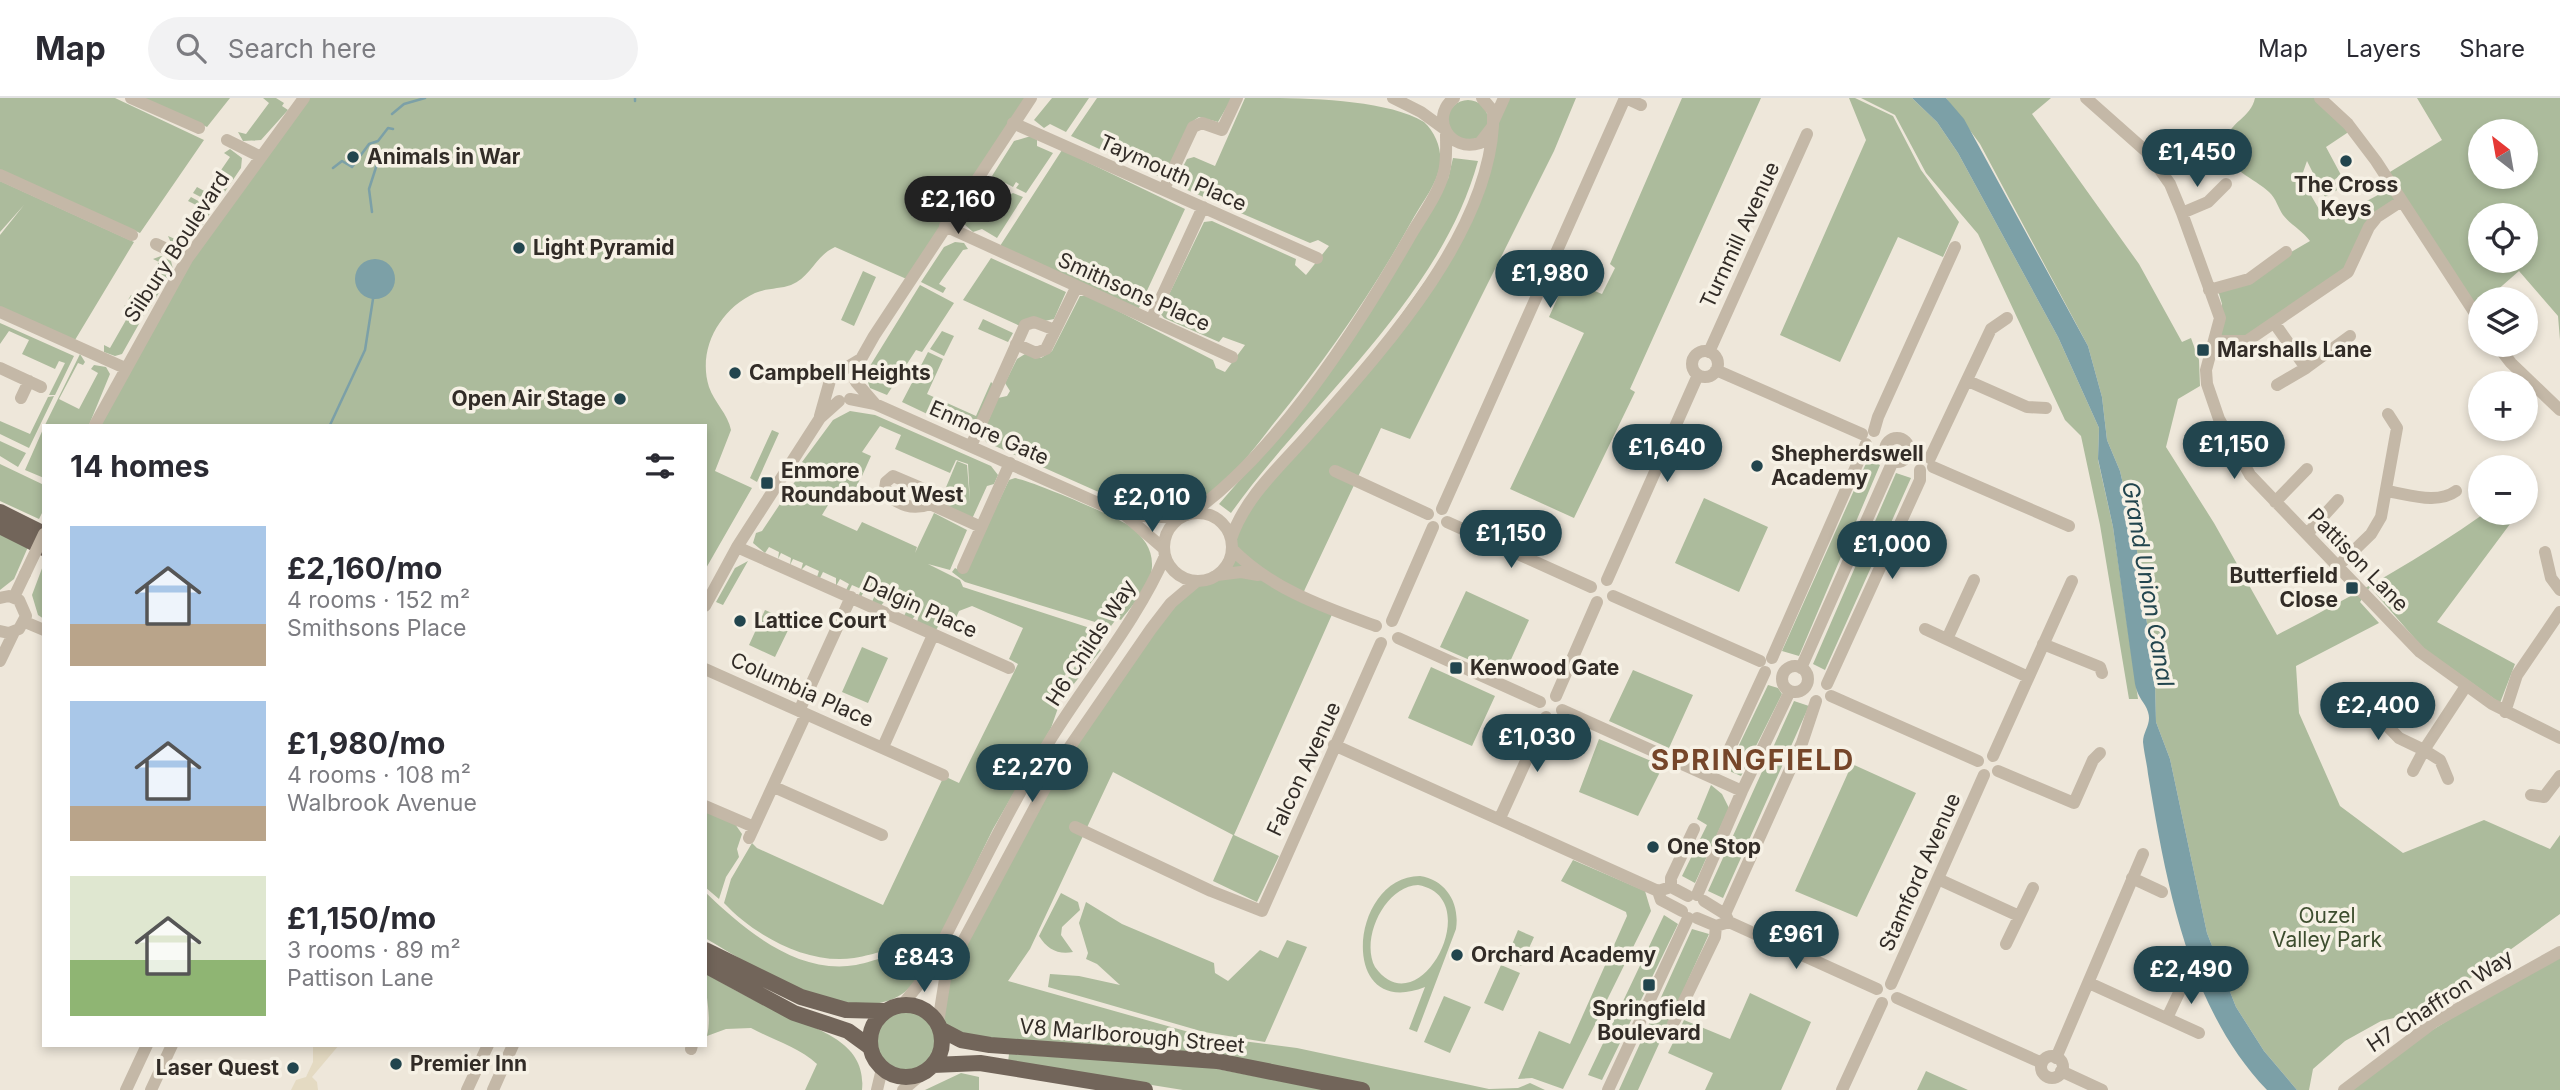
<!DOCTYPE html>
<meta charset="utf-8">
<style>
body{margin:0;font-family:Inter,sans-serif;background:#f2f2f3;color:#2b2b33;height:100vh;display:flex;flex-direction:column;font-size:26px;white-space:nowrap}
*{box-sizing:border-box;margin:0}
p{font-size:23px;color:#7c7c81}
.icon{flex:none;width:38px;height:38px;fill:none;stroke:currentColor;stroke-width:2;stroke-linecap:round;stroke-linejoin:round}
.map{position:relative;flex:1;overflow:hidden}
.side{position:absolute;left:42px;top:326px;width:665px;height:623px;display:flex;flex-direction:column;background:#fff;border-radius:0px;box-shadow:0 4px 10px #0003}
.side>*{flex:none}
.needle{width:46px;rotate:329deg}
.fabs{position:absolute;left:2468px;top:21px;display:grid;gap:14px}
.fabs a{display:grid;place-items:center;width:70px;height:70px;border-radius:50%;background:#fff;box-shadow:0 4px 10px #0003;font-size:35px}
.price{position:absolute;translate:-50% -60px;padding:0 16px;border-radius:24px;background:#22454e;color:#fff;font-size:23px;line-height:46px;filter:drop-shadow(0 2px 4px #0008)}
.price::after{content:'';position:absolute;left:50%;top:42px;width:21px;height:16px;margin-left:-10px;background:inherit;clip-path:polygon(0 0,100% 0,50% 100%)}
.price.on{background:#222;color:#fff}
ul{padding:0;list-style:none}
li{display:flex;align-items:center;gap:21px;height:175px;padding:0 28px}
li span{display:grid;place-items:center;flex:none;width:196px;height:140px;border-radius:0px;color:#555}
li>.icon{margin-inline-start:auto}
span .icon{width:84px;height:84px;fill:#fffc;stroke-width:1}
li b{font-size:30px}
h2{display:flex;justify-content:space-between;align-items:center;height:84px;padding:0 28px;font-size:30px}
header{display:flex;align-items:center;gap:42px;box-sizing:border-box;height:98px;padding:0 35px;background:#fff;border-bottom:2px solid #e1e1e2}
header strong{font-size:33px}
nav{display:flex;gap:38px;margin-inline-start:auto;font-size:24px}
.search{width:490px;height:63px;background:#f2f2f3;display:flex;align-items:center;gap:18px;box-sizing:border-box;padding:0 24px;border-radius:38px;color:#7c7c81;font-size:26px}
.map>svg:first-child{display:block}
</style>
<header>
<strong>Map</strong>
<div class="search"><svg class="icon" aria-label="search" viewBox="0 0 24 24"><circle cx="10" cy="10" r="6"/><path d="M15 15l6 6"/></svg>Search here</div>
<nav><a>Map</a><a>Layers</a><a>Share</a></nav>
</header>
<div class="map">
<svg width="2560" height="992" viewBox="0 0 2560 992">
<rect width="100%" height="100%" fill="#eee7da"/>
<path fill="#acbb9c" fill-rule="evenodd" d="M0,0H115L204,42L140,135L0,73Z
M144,0H230L207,29Z
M263,0H276L284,5L282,8L288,12L261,42L243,43L238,34L246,36L269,5Z
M304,0H1031L911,183L835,149C815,158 811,179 791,187C780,191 767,190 755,195C720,211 697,251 709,289C714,304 728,316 731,332L715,373L752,390L705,472V327H95L153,219Z
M1052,0H1089L1066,34L1050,26L1044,30L1034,22Z
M1097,0H1232L1218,24L1199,19C1177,30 1182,70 1158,78L1071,38Z
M1245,0C1297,0 1384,0 1424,24C1436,35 1442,52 1440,67C1437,86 1423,103 1414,119C1374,192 1327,260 1274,325C1256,348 1238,373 1215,392C1190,411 1160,419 1130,408L986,344L983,335L998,300L1007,298L1010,293L1005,285L1017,261L1025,256L1041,260L1052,253L1080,198H1089L1213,262L1216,270L1225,274L1245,247L1223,239L1219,244L1164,220L1160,215L1204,124L1212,123L1296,161L1295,167L1306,177L1329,148L1318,142L1310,145L1178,88L1176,82L1187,61L1194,59L1215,68Z
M1504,0H1576L1554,53L1410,341L1381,330L1305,491L1302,499L1334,512L1234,737L1279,758L1257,804L1213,783L1233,737L1113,674L1030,851L1008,883L1203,938L1297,950L1489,991L1518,990L1530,985L1545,992H1362L1308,980L990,947L940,931V902L981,805L1124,567L1197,483L1217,477L1225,470L1230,460L1236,425L1351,287L1464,129Z
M1682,0H1761L1630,291L1635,294L1574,420L1510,391L1584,235L1549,219L1566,181L1602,196L1615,170L1610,166Z
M1849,0H1855L1893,18L1921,72L1959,124L1943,159L1898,139L1840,264L1780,237L1866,42Z
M1861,0H1912L1937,24L1958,55L2058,239L2099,330L2098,362L2113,429L2138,601H2129L2100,427L2081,338L2065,322L1978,136L1926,75L1895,17Z
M1946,0H2051L2032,16L2139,166L2182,244L2191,240L2199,262L2200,288L2178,301L2166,349L2214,425L2277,537C2349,500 2419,462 2485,415L2510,426L2437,524L2515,566L2500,605L2423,550L2370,489L2360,504L2379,525L2296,568L2299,615L2340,708L2403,755L2484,722L2550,751L2560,737V816L2454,892L2416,915L2381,923L2345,943L2313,971L2309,992H2297L2264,953L2236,909L2207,835L2170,661L2156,624L2155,584L2135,438L2120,373L2107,342L2102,299L2088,248L1980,46Z
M2255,0H2320L2353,31L2326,49L2341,77L2334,82L2339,91L2325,99L2307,63L2301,80L2320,113L2335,120L2391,90L2385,77L2442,42L2417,0H2560V242L2558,218L2519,173L2487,201H2480V206L2472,212L2400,104L2384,113L2348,174L2247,243H2216L2222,206L2217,189L2234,187L2310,143C2303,133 2291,127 2283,117C2278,110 2276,100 2269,94C2254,79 2222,71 2226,43C2229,24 2251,20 2255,0ZM2480,33H2525V79H2480ZM2480,117H2525V163H2480Z
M1448 22a20 20 0 1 1 40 0a20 20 0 1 1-40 0Z
M1031,38L1037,42V48L1053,55L1026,95L1016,90L1019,86L1016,84L1013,89L992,78L1014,43Z
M230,51L242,60L241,70L216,107L193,95L197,89L206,94L230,59L224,55Z
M1062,52L1185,111L1138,212L1000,148Z
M1453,60L1478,63C1440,201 1312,302 1231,415L1219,406L1260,359L1448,81Z
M0,83L134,144L75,242L0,209V137L24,107L0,134Z
M988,83L1010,93L1009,97L1013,95L1023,99L997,140L982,131L973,134L963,125Z
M191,99L213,111C203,125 192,153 172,147L168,138L175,141L196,107L188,103Z
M955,144L964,145L968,151L963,152L939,186L946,190L943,195L921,184L944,149Z
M161,158L171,163L173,171L148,213L128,202L131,197L137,200L159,164L153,161Z
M991,160L1066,194L1054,221L1020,228L963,202Z
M863,173L876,179L854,228L841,222Z
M920,187L954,205L922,254L916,252L887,297L870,290L865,276Z
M125,207L144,217L122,256L115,258L104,254V247L110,250L130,215L123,211Z
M983,221L1013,235L1008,244L978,231Z
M0,225L74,258L55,297H49L65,265L59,263L55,271L22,256L29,242L9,233L0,246Z
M942,233L954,238L944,258L930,251Z
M928,254L943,261L927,296L976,318L991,284L993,286L973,331L961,332L902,304Z
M80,256L85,264L83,267L78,265L59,301L79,311L98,275L91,271L94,267L106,269L110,276L89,327H45Z
M54,298L29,350L0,336V323L30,336L48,299Z
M850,313L875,317L991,368L998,377L994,386L987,388L972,421L939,406L957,363L967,367L970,404L968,366L956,362L950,375L895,351L901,337L880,328L862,354L871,358L862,378L850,373L848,376L860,381L851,401L836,394L822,417L857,433L862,424L917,449L915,455L934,415L967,432L950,472L928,466L960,482L963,489L1093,531L1053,597L1058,610L1051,630L993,731L938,843L932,842L928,853C892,844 887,855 854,860C808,867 755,838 724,805L731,781L752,745L757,750L883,807L944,678L959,685L1018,566L1009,561L1023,530L972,508L959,513L951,531L939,527L936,532L917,524L919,517L916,516L912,522L904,518L907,512L897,508L894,514L891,513L894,506L885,502L881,508L872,504L875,497L864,493L861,499L859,497L861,491L852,487L849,493L846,492L849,486L840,481L836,488V480L823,474L820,480L817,479L819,473L806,467L801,472L803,465L793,461L790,467L791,460L781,455L778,461L779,454L769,449L765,455L753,445L756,435L762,433L806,367L802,364L833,322Z
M44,329V380L25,372Z
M772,332L779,335L757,384L750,380Z
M0,343L26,355L18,369L0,358Z
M1868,361L1880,367L1799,558L1782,553Z
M0,366L44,387V411L39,421L0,403Z
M1896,375L1911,380L1825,572L1813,566Z
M1015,380C1032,383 1118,419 1131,429C1143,439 1152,450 1152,466C1153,487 1133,506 1121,522L1117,520L1111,528L1098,521L1095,524L965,484L952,474L955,470L965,475L1009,382Z
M1704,400L1768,429L1739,494L1675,465Z
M0,435L28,449L14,481L0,492Z
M748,463L723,507L716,504L735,470Z
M44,465V521L38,517L32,497Z
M1466,493L1529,522L1504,577L1440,549Z
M765,512L792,524L775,559L749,547Z
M1094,535L1103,540L1097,549L1101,552L1073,587L1067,582Z
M862,549L888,560L868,605L842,594Z
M1431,569L1495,598L1472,648L1408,620Z
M1633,572L1693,597L1669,650L1609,623Z
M1768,587L1778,590L1782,596L1741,678L1727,672Z
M1794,603L1809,608L1723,800L1708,793Z
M1599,641L1663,668L1638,718L1579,694Z
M1852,666L1916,695L1857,819L1795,793Z
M1711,687L1722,696L1729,710L1695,785L1682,778L1707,727L1697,721Z
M705,712L735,726L742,736L737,751L739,759L726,779L719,801L705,789Z
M1573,762L1645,793L1651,813L1563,991L1532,980L1518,981L1539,933L1570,946L1627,818L1626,814L1561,783Z
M1420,778C1446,782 1460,805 1456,831L1417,934L1409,931L1425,889C1337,924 1349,778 1420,778ZM1418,787C1488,799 1419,931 1375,869C1360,841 1385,788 1418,787Z
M705,794C745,832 797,877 856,867C888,861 890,850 924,859L917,873L921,876C915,882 910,891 902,896C849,931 751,867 705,840Z
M1061,795L1078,804L1080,812L1062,829L1061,837L1073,854C1058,857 1047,851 1039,838Z
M1086,804L1122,826L1214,865L1215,875L1228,883L1260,852L1278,860L1287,842L1307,849L1265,944L1204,934L1048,889L1050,876L1079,878L1120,887L1097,866L1086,861L1088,855L1079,825Z
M1664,817L1678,826L1602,982L1588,977Z
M1692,831L1709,836L1638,992H1619Z
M1518,832L1534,839L1521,868L1506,861Z
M2560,854V992H2345L2375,967Z
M1501,867L1520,875L1503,913L1484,905Z
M705,875C731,890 756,904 783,916C818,932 867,944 862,992H805L817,966C799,949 771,941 751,930L726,931L707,938C712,918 705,896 705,875Z
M1750,895L1811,924L1781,992H1705L1713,975L1668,955L1684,922L1730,941Z
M1444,898L1471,909L1450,955L1424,944Z
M877 943a29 29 0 1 1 58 0a29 29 0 1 1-58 0Z
M1009,956L1202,968L1326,992H1183L1008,964Z
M1926,973L1968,992H1917Z
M961,975L979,979V992H925Z"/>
<path fill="#e4dac2" d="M313,947H339L312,979L317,984L318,992H291L296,982L306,979L313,964Z"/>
<path fill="#7ca0a7" d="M1912,0H1946L1964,21L2088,248L2102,299L2107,342L2120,373L2135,438L2155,584L2156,624L2170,661L2207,835L2236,909L2264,953L2297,992H2267C2188,910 2166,784 2148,676C2147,666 2144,655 2143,644C2143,633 2152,626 2148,614C2145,604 2138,601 2135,586L2113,429L2098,361L2099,330L2058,239L1958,55L1937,24Z
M355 181a20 20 0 1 1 40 0a20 20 0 1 1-40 0Z"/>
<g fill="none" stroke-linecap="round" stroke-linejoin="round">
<path stroke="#7ca0a7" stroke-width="2.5" d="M635,0V3
M392,16L404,6L425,0
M333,70L342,63L352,69L369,46L378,43L388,30L393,31
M372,114L369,91L379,60
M330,327L365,252L373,201"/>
<path stroke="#c4b8a7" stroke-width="12" d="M131,0L199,30
M1393,0L1421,14L1443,30
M1454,0C1429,20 1450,55 1480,45L1493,28V13L1482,0
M1626,0L1641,7
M2086,0L2148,55L2170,86L2182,115L2220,220L2206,272L2207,286L2219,321L2250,377L2420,554L2492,606L2560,640
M2320,0L2348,26L2376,63L2480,223
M1494,22L1504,0
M1013,25L1317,160
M227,42L259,58
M0,77L132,137
M1164,91L1193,29L1202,25L1222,32L1237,0
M2182,115L2208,104L2226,86
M945,128L1232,259
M156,146L187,161
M2209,192L2249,181L2286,154
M0,214L125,270
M1151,222L1203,109
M2275,226L2306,270L2350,238
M2216,243H2247L2348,174L2369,129L2377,119L2400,104
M1016,246L1036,255L1046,251L1076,190
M2497,247L2511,265L2560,312
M1692 266a13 13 0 1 1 26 0a13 13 0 1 1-26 0Z
M1709,254L1807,36
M0,270L41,289
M1716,272L1862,336
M855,282L861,261L874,238L1031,0
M1968,283L2027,309L2046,310
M856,284L875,306
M2277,287L2306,270
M21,300L29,283
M850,301L875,306L1125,417L1163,450
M820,318L831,279L861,261
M95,327L187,161L304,0
M1874,333L1878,319L1955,149
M1885 352a12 12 0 1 1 24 0a12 12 0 1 1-24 0Z
M971,348L1025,227L1034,224L1055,232
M1930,360L1991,231L2007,220
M1933,369L2069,428
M1335,373L1428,416
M2386,393C2408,396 2437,407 2456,393
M2275,404L2307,371
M930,406C911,413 900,406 884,396L886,384L893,378L926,392L930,406L981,429
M1442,411L1625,0
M1164 449a34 34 0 1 1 68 0a34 34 0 1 1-68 0Z
M1192,415C1278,354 1356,232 1409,140C1421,119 1438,97 1444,74C1447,62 1446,49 1446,36
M1126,417L1180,420
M1447,424L1591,489
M2307,436L2338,402
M1231,441C1244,401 1278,370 1306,339C1378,257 1486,141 1493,28
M737,449L1009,570
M1232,451C1271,491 1324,509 1376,528
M2545,454L2551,480L2560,492
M2337,469L2371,436L2381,419L2397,330L2388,316
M963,470L1010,365
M1217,477L1241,474L1258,477
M1607,482L1698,277
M1613,498L1760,563
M14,499L25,476
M0,500L9,498L19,502L26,518L19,531L9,535L0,533
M705,508L737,449L820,320L839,303
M1392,523L1433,429
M25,524L44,532
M1925,531L2028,579
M1398,540L1540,604
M1947,541L1974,482
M2043,546L2100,569L2102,575
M1772,560L1866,346
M0,563L14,534
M1782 581a13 13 0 1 1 26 0a13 13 0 1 1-26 0Z
M1801,570L1893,363
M705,571L943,677
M1827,586L1920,382V372
M1556,598L1597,504
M1831,598L1978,663
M2369,609L2399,640L2424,652L2413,673
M1562,612L1742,693
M799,613L851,499
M2505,614L2517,577L2560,514
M1334,647L1658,793
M883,649L933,537
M1993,658L2072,483
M1723,665L1765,574
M1998,673L2074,705L2093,662L2100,655
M2448,681L2440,662L2424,652L2466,588
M774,689L882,737
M2531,697L2544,699L2560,678
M705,708L754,729
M1500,720L1546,619
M1075,729L1211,793L1262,813L1381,545
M749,740L806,616
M2132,780L2162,794
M1938,781L2019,818
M1671,789V780L1694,731
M1697,797L1742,693L1790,593
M1682,813L1661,802L1658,793L1671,789L1688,798
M1725,816L1802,645L1816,603
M1697,820L1716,828L1729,824L1725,816L1704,803
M1729,824L1877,891
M2006,846L2033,790
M2089,885L2199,935
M1891,886L1984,677
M1897,900L2042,965
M903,906L924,880C966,799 1005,717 1052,639C1088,581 1138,521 1165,458
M2167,920L2185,882
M938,925L946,875L1058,666L1151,531L1171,505L1197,483
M1673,926L1715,839L1716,828
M691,951L692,947
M2041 969a11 11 0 1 1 22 0a11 11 0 1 1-22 0Z
M2056,960L2143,756
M2061,973L2102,992
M126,992L147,947
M151,992L172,947
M467,992L488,947
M493,992L513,947
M877,992L882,971
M903,992L923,975
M1608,992L1688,820
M1842,992L1882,905
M2344,992L2434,924L2560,854"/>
<path stroke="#72655a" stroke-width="16" d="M0,414L44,436
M0,428L44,450
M705,852L801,899L846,912L885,913
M705,867L794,915L848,933L870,949
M870 943a36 36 0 1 1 72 0a36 36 0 1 1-72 0Z
M940,931L961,942L990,947L1217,963L1362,992
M933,967L980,965L1145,992"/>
<path stroke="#c4b8a7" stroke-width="12" d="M25,476L44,436"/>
</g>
<g fill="#22454e" stroke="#f6f1e5" stroke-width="2.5">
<circle cx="353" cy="59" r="7"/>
<circle cx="2346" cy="63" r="7"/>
<circle cx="519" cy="150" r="7"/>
<rect x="2196" y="245" width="14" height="14" rx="3.5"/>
<circle cx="735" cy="275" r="7"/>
<circle cx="620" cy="301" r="7"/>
<circle cx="1757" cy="368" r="7"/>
<rect x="760" y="378" width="14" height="14" rx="3.5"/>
<rect x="2345" y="483" width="14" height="14" rx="3.5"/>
<circle cx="740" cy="523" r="7"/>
<rect x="1449" y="563" width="14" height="14" rx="3.5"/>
<circle cx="1653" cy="749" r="7"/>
<circle cx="1457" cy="857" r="7"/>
<rect x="1642" y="880" width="14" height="14" rx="3.5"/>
<circle cx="396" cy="966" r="7"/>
<circle cx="293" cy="970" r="7"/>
</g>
<g text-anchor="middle" stroke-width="7" stroke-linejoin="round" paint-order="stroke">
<g font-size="21" font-weight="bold" fill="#322c27" stroke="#f6f1e5" text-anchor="start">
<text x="367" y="66">Animals in War</text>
<text x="2346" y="94" text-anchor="middle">The Cross<tspan x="2346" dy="24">Keys</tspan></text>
<text x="533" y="157">Light Pyramid</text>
<text x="2217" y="259">Marshalls Lane</text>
<text x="749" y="282">Campbell Heights</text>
<text x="606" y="308" text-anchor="end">Open Air Stage</text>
<text x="1771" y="363">Shepherdswell<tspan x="1771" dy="24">Academy</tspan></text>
<text x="781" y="380">Enmore<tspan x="781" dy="24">Roundabout West</tspan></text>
<text x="2338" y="485" text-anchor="end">Butterfield<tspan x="2338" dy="24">Close</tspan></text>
<text x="754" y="530">Lattice Court</text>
<text x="1470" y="577">Kenwood Gate</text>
<text x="1667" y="756">One Stop</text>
<text x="1471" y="864">Orchard Academy</text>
<text x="1649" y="918" text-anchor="middle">Springfield<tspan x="1649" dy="24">Boulevard</tspan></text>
<text x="410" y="973">Premier Inn</text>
<text x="279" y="977" text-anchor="end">Laser Quest</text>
</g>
<g font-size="21" fill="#322c27" stroke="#f6f1e5">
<text transform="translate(1173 75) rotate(24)" y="7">Taymouth Place</text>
<text transform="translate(1740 137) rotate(-65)" y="7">Turnmill Avenue</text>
<text transform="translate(177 149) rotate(-57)" y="7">Silbury Boulevard</text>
<text transform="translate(1134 194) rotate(24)" y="7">Smithsons Place</text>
<text transform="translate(989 335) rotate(24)" y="7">Enmore Gate</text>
<text transform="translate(2358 462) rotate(46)" y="7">Pattison Lane</text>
<text transform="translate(920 509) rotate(24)" y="7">Dalgin Place</text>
<text transform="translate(1091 545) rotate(-57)" y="7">H6 Childs Way</text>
<text transform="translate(802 592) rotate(24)" y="7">Columbia Place</text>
<text transform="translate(1304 671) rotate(-65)" y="7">Falcon Avenue</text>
<text transform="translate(1920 774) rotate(-66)" y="7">Stamford Avenue</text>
<text transform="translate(2440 903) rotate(-33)" y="7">H7 Chaffron Way</text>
<text transform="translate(1132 938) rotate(5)" y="7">V8 Marlborough Street</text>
</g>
<g font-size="21" fill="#3d4d2e" stroke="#f6f1e5">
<text x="2327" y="825">Ouzel<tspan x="2327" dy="24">Valley Park</tspan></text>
</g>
<g font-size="23" font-style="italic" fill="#22454e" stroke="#f6f1e5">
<text transform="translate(2148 486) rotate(80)" y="8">Grand Union Canal</text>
</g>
<g font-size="28" font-weight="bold" letter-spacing="2" fill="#76462a" stroke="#f6f1e5">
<text x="1753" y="672">SPRINGFIELD</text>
</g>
</g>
</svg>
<div class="fabs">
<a><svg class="needle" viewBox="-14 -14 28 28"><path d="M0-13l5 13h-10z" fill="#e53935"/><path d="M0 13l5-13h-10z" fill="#7c7c81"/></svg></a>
<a><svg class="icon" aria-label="locate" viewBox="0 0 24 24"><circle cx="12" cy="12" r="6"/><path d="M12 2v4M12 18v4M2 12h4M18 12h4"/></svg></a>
<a><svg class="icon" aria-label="layers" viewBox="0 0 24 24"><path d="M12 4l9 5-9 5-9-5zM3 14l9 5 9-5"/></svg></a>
<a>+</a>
<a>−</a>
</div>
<b class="price" style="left:2197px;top:91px">£1,450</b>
<b class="price on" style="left:958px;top:138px">£2,160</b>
<b class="price" style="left:1550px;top:212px">£1,980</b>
<b class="price" style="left:2234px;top:383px">£1,150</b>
<b class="price" style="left:1667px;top:386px">£1,640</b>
<b class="price" style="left:1152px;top:436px">£2,010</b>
<b class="price" style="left:1511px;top:472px">£1,150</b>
<b class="price" style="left:1892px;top:483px">£1,000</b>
<b class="price" style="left:2378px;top:644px">£2,400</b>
<b class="price" style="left:1537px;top:676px">£1,030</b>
<b class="price" style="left:1032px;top:706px">£2,270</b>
<b class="price" style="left:1796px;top:873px">£961</b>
<b class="price" style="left:924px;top:896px">£843</b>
<b class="price" style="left:2191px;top:908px">£2,490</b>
<section class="side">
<h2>14 homes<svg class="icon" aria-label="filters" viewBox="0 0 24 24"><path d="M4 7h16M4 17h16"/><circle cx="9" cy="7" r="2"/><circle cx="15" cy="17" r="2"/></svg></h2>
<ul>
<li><span style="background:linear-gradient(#a9c7e8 70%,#b9a48a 0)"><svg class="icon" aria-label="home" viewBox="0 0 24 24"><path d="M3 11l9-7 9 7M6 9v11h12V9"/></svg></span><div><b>£2,160/mo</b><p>4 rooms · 152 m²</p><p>Smithsons Place</p></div></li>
<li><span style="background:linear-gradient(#a9c7e8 75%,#b9a48a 0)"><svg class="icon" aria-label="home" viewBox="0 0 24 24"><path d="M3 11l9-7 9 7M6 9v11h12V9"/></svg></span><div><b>£1,980/mo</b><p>4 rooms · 108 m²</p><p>Walbrook Avenue</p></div></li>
<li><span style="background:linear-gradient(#dfe7d0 60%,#8fb573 0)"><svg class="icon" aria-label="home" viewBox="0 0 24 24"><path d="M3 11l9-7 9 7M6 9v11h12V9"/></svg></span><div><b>£1,150/mo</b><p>3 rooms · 89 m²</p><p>Pattison Lane</p></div></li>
</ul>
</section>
</div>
